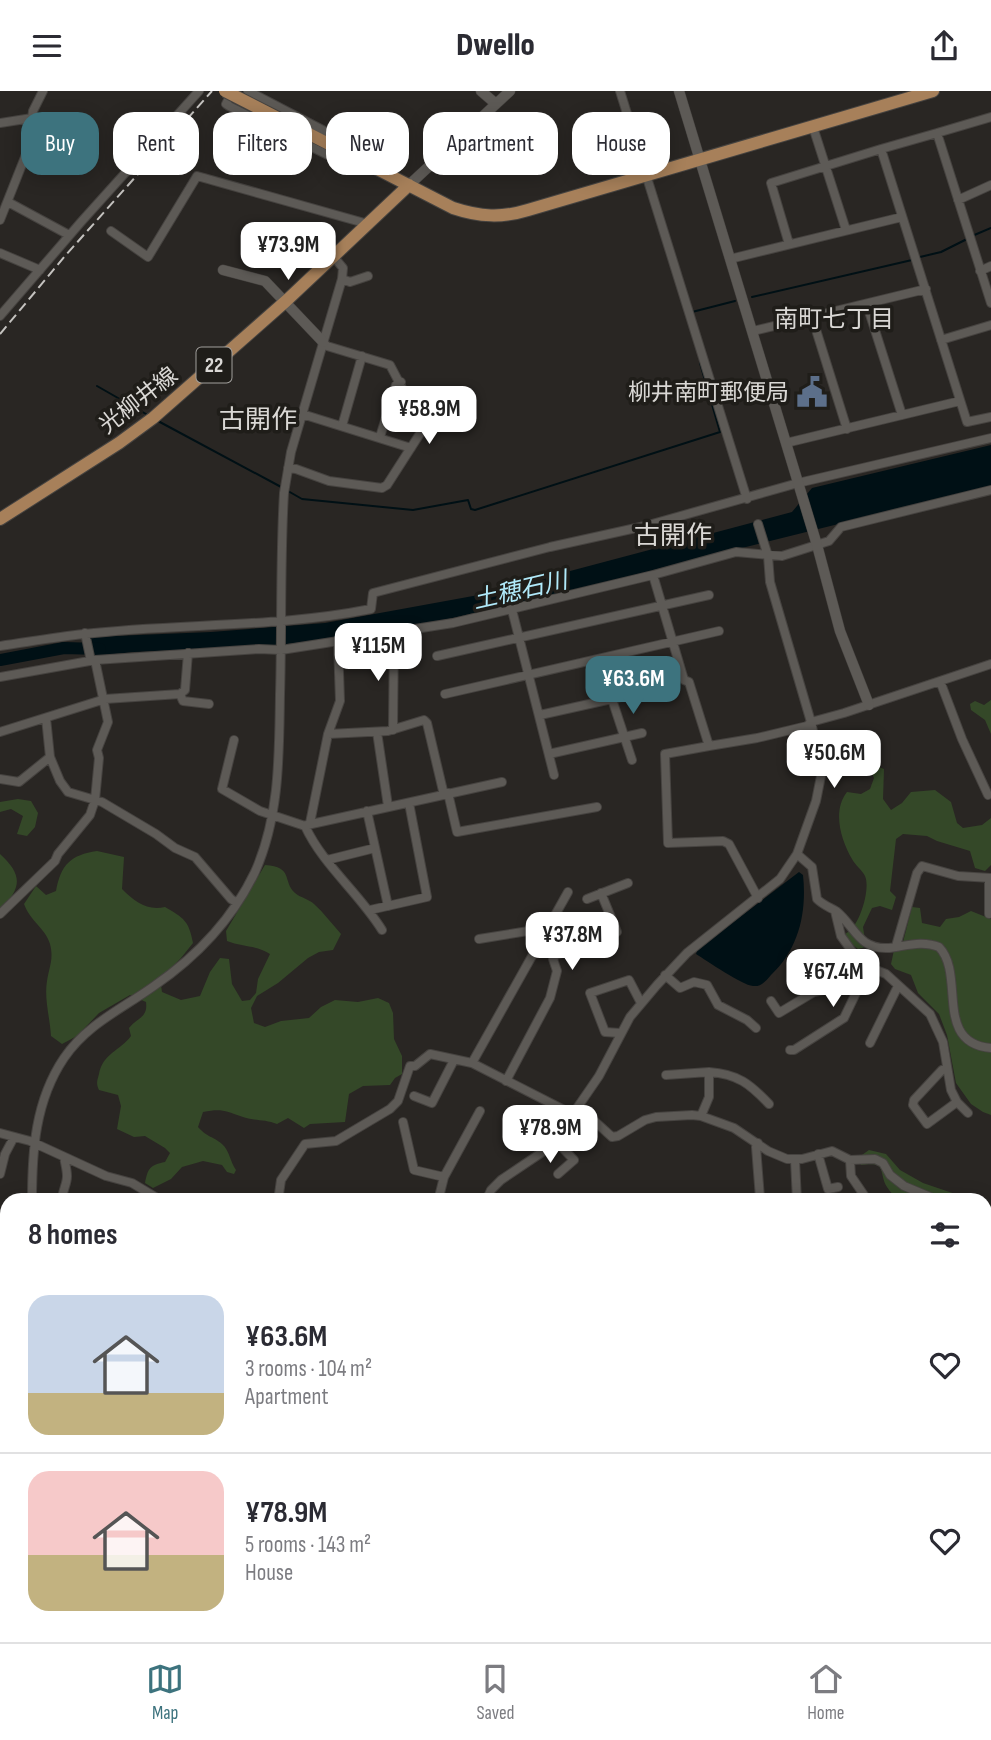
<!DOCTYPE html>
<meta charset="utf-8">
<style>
body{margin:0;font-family:"Sofia Sans Condensed","Noto Sans JP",sans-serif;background:#f2f2f3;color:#2b2b33;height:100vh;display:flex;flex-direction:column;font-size:26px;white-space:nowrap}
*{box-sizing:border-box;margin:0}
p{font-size:23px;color:#7c7c81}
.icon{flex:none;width:38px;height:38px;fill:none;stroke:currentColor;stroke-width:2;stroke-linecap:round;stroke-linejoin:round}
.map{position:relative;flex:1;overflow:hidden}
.side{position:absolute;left:0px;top:1102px;width:992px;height:450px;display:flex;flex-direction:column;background:#fff;border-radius:21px 21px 0 0;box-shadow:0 4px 18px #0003}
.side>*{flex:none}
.banner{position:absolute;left:21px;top:21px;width:950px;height:63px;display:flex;gap:14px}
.price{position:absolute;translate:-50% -60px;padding:0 16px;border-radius:14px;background:#fff;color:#222;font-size:23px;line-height:46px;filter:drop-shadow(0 2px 4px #0008)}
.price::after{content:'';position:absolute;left:50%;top:42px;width:21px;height:16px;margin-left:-10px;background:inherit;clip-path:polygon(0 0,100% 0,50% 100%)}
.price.selected{background:#3d737e;color:#fff}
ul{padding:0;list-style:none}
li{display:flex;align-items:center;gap:21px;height:175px;padding:0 28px}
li+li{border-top:2px solid #e1e1e2}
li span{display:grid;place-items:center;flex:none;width:196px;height:140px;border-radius:21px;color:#555}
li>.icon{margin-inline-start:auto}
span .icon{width:84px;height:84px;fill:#fffc;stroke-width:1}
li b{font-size:30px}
h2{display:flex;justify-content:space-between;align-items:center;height:84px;padding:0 28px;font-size:30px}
.chip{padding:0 24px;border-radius:21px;background:#fff;box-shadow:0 4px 18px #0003;font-size:24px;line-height:63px}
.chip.selected{background:#3d737e;color:#fff}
header{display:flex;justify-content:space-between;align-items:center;height:91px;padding:0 28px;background:#fff;font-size:32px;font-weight:800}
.tab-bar{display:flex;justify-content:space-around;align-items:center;height:98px;border-top:2px solid #e1e1e2;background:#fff;font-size:19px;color:#7c7c81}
.tab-bar a{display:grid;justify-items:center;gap:4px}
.tab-bar .selected{color:#3d737e}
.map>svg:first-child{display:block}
</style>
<header><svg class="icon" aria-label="menu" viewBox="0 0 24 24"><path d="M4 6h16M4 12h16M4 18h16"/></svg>Dwello<svg class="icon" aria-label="share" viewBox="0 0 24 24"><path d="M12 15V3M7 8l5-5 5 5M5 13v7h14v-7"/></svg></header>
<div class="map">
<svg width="991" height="1551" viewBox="0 0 991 1551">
<rect width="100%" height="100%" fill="#292623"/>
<path fill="#344828" d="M991,609V643L985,629L971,619L970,613L975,610L984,614Z
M873,674L884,678L883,708L891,719L902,712L911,701L935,699L951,711L957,732L963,737L982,734L991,727V774L985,780L975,777L970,760L937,750L927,745L903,743L896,748L890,800L896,806L892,819L880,815L872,817L863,836L866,856L858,858L850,852L845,843C859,838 871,798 865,785C862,779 855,774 852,768C841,749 832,720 847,701L861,703L870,698L874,687L870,678Z
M18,708L31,710L38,722L35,736L27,745L17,743L23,725L11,718L0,721V711Z
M97,760L124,766L122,798C135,811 147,820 165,816C184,827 189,830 193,852L181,867L160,888L162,901L181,909L200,905L210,881L220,867L229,868L232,893L242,910L250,909L256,902L258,888L270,863C256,854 242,856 227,850L226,840L265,774C294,776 282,790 295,802C301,807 309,808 314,813C324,822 332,833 341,843L333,859L319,861L308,867L278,892L257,905L251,917L254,932L265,936L281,930L309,927L321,916L335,909L358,911L378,907L389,912L393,922L394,948L402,965V983L395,987L390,994L363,995L349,1003L345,1031L310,1033L304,1037L288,1027L277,1033C265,1028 254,1030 243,1026C225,1020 222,1017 203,1021L198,1036C208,1047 213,1045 222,1053C230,1060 230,1071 236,1079L234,1083L227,1081L222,1074L203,1070L182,1076L171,1088L153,1097L145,1092C148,1077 150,1074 165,1071L170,1062L165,1057L145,1045L134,1046L117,1038L121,1015L118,1004L99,999C96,993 97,990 99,983C103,962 120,960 131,945L129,937C138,926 148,927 146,911L130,904L99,922L77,945L62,953L51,945C50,927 44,908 47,890C49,876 54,868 50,853C46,838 30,830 24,813L36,795L46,804L56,800C61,773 71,764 97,760Z
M0,763C23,784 22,797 0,819Z
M912,816L920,817L922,832L940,836L946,828L959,826L971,820L991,828V1024L983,1021L971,1013L956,992L947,944L939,923L918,902L911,884L895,878L891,873L894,859L903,851Z
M869,1059L886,1063L900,1079L923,1092L973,1109H899C895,1106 890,1101 887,1096C878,1081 888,1070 861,1074L859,1066Z
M985,1113L991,1115V1551H572L573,1545H985Z
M432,1545H520L516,1551H420Z"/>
<path fill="#001015" d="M991,354V395L582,497L448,528L382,541L271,555L134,561L94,565L90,546L211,541L325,532L484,503L792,421L812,397Z
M799,781L803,784C807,821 799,858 771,884C766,890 761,896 753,895C742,894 707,870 696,863L698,858Z"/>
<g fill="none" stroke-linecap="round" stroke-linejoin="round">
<path stroke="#001015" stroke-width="2" d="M972,145L991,137
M920,166L941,161L967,148
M752,206L912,169
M692,221L735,210
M97,295L146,323
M158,330L283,397
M288,400L302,408L413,419L468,409L471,418L475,419L720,341L700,272"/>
<path stroke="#001015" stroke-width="12" d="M0,569L64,557L100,558"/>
<defs>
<path id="minor" d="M233,0L226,13L229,15L348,74L353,76L364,71L361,59L248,0
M620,0L747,408
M991,26L937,42L991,212
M0,32L32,27
M813,36L846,139
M881,58L937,42
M958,109L991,94
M8,111L69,144
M0,129L27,61L33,20L43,0
M111,140L148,166L197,85L368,133
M789,153L771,92L881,58L967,331L991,326
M0,162L40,179
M730,168L902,126
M980,180L991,175
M342,188L350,191L368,185
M867,214L902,324
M0,225L81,131L199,0
M812,226L847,338
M753,240L926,198
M941,249L991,234
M302,323L411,357
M342,335L362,265
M380,346L396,294L401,291
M786,352L960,310
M288,377L296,378L329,390L382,397L387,394L421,341L422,335L390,274L327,255L323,251
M653,484L684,589L689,591L709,655L757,647L807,635L811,631L844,622L991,573
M512,519L554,684
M85,542L91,570
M0,555C28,551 56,546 84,543C180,532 276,537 371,518L373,502L550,456L645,435L798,392L991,347
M437,565L709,504
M0,586L95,569L259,558L281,559L453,532L653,484L736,461L782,465L829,450L841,436L991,399
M606,590L632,669
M940,590L962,648L988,704
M180,603L183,610L209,613
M445,603L719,540
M540,624L634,603
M46,627L50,666L60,690L68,701L102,711L156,743L175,757L195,766L231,808L237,812
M393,639L394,542
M0,641L105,608L180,603L185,599L188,562
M377,641L388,715
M328,643L340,610L338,552
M234,649L222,698L260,720L305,735C323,774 359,802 382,839
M709,655L665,663L668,752L723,750L729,753L758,807
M549,663L642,642
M0,688L19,691L50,666
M448,702L457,741L597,716
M367,720L388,815
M310,732L328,643L388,640L424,629L427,632L444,704
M307,734L502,691
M797,763L812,776L817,808C823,814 829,816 836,820C855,835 858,859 889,857C906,855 922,849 939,856C966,884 933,952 991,957
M327,769L375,757
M587,808L628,792
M370,819L427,806L409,712
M835,820L841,845L861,873L886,883L930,923L943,951L951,999L957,1011L968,1022
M0,823L55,770L58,763L90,724L95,709L99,667L97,659L108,631L95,569
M989,823V787
M479,848L547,837
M896,855L917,782L922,775L958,785L991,787
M665,884L680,897L694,891L707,894L718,914L747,929L756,937
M771,910L779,922L814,901L837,896L853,865
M620,942L605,941L590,902L629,889L641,912
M870,952L898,895
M790,959H794L844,927L868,877
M472,972L568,801
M947,977L942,979L914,1009L913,1014L927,1033L957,1011
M709,981C738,983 750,993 769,1013
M666,984L709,981V1006L701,1025
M506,990L550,907L557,880L553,868L556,864L617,841L601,802
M414,1005L432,1012L454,969
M579,1016L612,1046L618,1045L645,1029L656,1026L692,1024L701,1025L734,1037L768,1060L787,1068H802L832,1060L850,1069L875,1068L883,1072L890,1084L904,1095L940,1110
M403,1031L414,1079L444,1086
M0,1042L30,1050L106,1085L132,1092L162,1110
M555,1049L574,1069L558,1083
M758,1052L756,1056L760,1107
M818,1063L828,1098L838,1096
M795,1069L797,1110
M850,1069L851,1085L868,1110
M0,1083L5,1063L14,1046
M32,1110C32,1060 35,1010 64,967C87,933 122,918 154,895C196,866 233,827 255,781C280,725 279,663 280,604C282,537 280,469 284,402L291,361L342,188L343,177L333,165
M62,1110C62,1100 67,1094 67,1085C67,1079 65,1072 64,1066
M278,1110L281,1089L305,1053L336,1050L390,1018L398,1010L410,975H415L430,963L472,972L574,1024
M438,1110L444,1086L480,1020
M486,1110L491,1099L501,1089L541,1062L555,1049L599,985L630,926L657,894L687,862L780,788L797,763L816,710L822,680L811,631L770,491L768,465L758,433
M0,1132L7,1130
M985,1133L991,1134
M985,1269L991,1272
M0,1392L7,1346
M0,1442L7,1443
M0,1485L7,1486
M0,1529L7,1530
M278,1545L289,1551
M59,1551L60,1545
M134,1551L137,1545
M365,1551L366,1545"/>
<path id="tertiary" d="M481,0L496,13
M679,0L817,454L840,540L869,614
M409,94L510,0
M223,179L265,190L323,251"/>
<path id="primary" d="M282,29L453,117C480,126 502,127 528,119L933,0
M0,428L119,352L153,327L286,210L409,94"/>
</defs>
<use href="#minor" stroke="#464340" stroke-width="10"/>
<use href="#tertiary" stroke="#464340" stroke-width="11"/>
<use href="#primary" stroke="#464340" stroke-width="14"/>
<use href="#minor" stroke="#5d5a56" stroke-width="8"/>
<use href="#tertiary" stroke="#5d5a56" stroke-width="10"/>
<use href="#primary" stroke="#a7805a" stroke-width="12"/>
<path stroke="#c4c2bf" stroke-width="2" stroke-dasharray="10 5" stroke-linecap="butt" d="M0,243L65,165L212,0"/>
<defs>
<path id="primary-bridge" d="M225,0L282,29"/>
</defs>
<use href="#primary-bridge" stroke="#464340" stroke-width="14" stroke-linecap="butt"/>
<use href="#primary-bridge" stroke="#a7805a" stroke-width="12"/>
</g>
<defs>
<symbol id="civic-bare" viewBox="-9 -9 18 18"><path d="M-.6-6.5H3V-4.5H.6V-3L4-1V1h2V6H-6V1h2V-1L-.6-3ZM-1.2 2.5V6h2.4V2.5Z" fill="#5c6f8a" stroke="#1f1d19" stroke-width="2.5" paint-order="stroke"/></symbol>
</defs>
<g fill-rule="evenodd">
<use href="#civic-bare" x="790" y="279" width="44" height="44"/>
</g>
<g text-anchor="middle" stroke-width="7" stroke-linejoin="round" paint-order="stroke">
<rect fill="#1f1d19" stroke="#a2a09d" stroke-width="2" x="196.5" y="256.5" width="35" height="35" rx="5"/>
<g font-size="21" font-weight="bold" fill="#dad8d5">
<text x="214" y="281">22</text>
</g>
<g font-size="23" fill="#dad8d5" stroke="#1f1d19" text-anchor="end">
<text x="789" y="309">柳井南町郵便局</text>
</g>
<g font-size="23" fill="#dad8d5" stroke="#1f1d19">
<text transform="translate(138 309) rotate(-38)" y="8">光柳井線</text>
</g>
<g font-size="24" fill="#dad8d5" stroke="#1f1d19">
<text x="834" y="236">南町七丁目</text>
</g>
<g font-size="24" font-style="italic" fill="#b1eafa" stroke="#1f1d19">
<text transform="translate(520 499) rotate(-13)" y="8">土穂石川</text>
</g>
<g font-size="26" fill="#dad8d5" stroke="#1f1d19">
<text x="258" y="337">古開作</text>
<text x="673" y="453">古開作</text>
</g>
</g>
</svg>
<b class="price" style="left:288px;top:191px">¥73.9M</b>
<b class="price" style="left:429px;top:355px">¥58.9M</b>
<b class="price" style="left:378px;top:592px">¥115M</b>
<b class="price selected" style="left:633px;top:625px">¥63.6M</b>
<b class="price" style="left:834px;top:699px">¥50.6M</b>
<b class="price" style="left:572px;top:881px">¥37.8M</b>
<b class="price" style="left:833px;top:918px">¥67.4M</b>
<b class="price" style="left:550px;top:1074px">¥78.9M</b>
<div class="banner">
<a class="chip selected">Buy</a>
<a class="chip">Rent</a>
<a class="chip">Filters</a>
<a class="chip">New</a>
<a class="chip">Apartment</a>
<a class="chip">House</a>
</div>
<section class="side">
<h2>8 homes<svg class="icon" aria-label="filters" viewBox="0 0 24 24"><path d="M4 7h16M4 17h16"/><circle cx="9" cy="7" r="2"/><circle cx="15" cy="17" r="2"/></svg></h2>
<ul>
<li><span style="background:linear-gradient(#c9d6e8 70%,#c2b280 0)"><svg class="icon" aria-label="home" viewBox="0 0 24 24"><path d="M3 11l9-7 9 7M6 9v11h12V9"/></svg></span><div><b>¥63.6M</b><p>3 rooms · 104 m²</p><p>Apartment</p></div><svg class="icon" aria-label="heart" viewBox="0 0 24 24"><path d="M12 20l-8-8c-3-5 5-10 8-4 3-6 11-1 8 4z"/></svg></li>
<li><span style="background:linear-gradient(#f6c9c9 60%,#c2b280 0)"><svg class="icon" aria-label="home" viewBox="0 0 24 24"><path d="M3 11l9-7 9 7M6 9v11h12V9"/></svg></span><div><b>¥78.9M</b><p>5 rooms · 143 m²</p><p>House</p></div><svg class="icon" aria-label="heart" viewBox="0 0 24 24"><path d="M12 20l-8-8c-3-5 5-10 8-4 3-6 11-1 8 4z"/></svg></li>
</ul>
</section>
</div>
<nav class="tab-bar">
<a class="selected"><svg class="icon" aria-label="map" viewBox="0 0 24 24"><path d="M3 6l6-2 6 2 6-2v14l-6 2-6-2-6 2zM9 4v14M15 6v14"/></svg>Map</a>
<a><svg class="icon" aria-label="saved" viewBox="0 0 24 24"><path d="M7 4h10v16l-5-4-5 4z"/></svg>Saved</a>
<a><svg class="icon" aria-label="home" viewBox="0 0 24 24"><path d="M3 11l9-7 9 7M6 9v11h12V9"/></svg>Home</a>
</nav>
